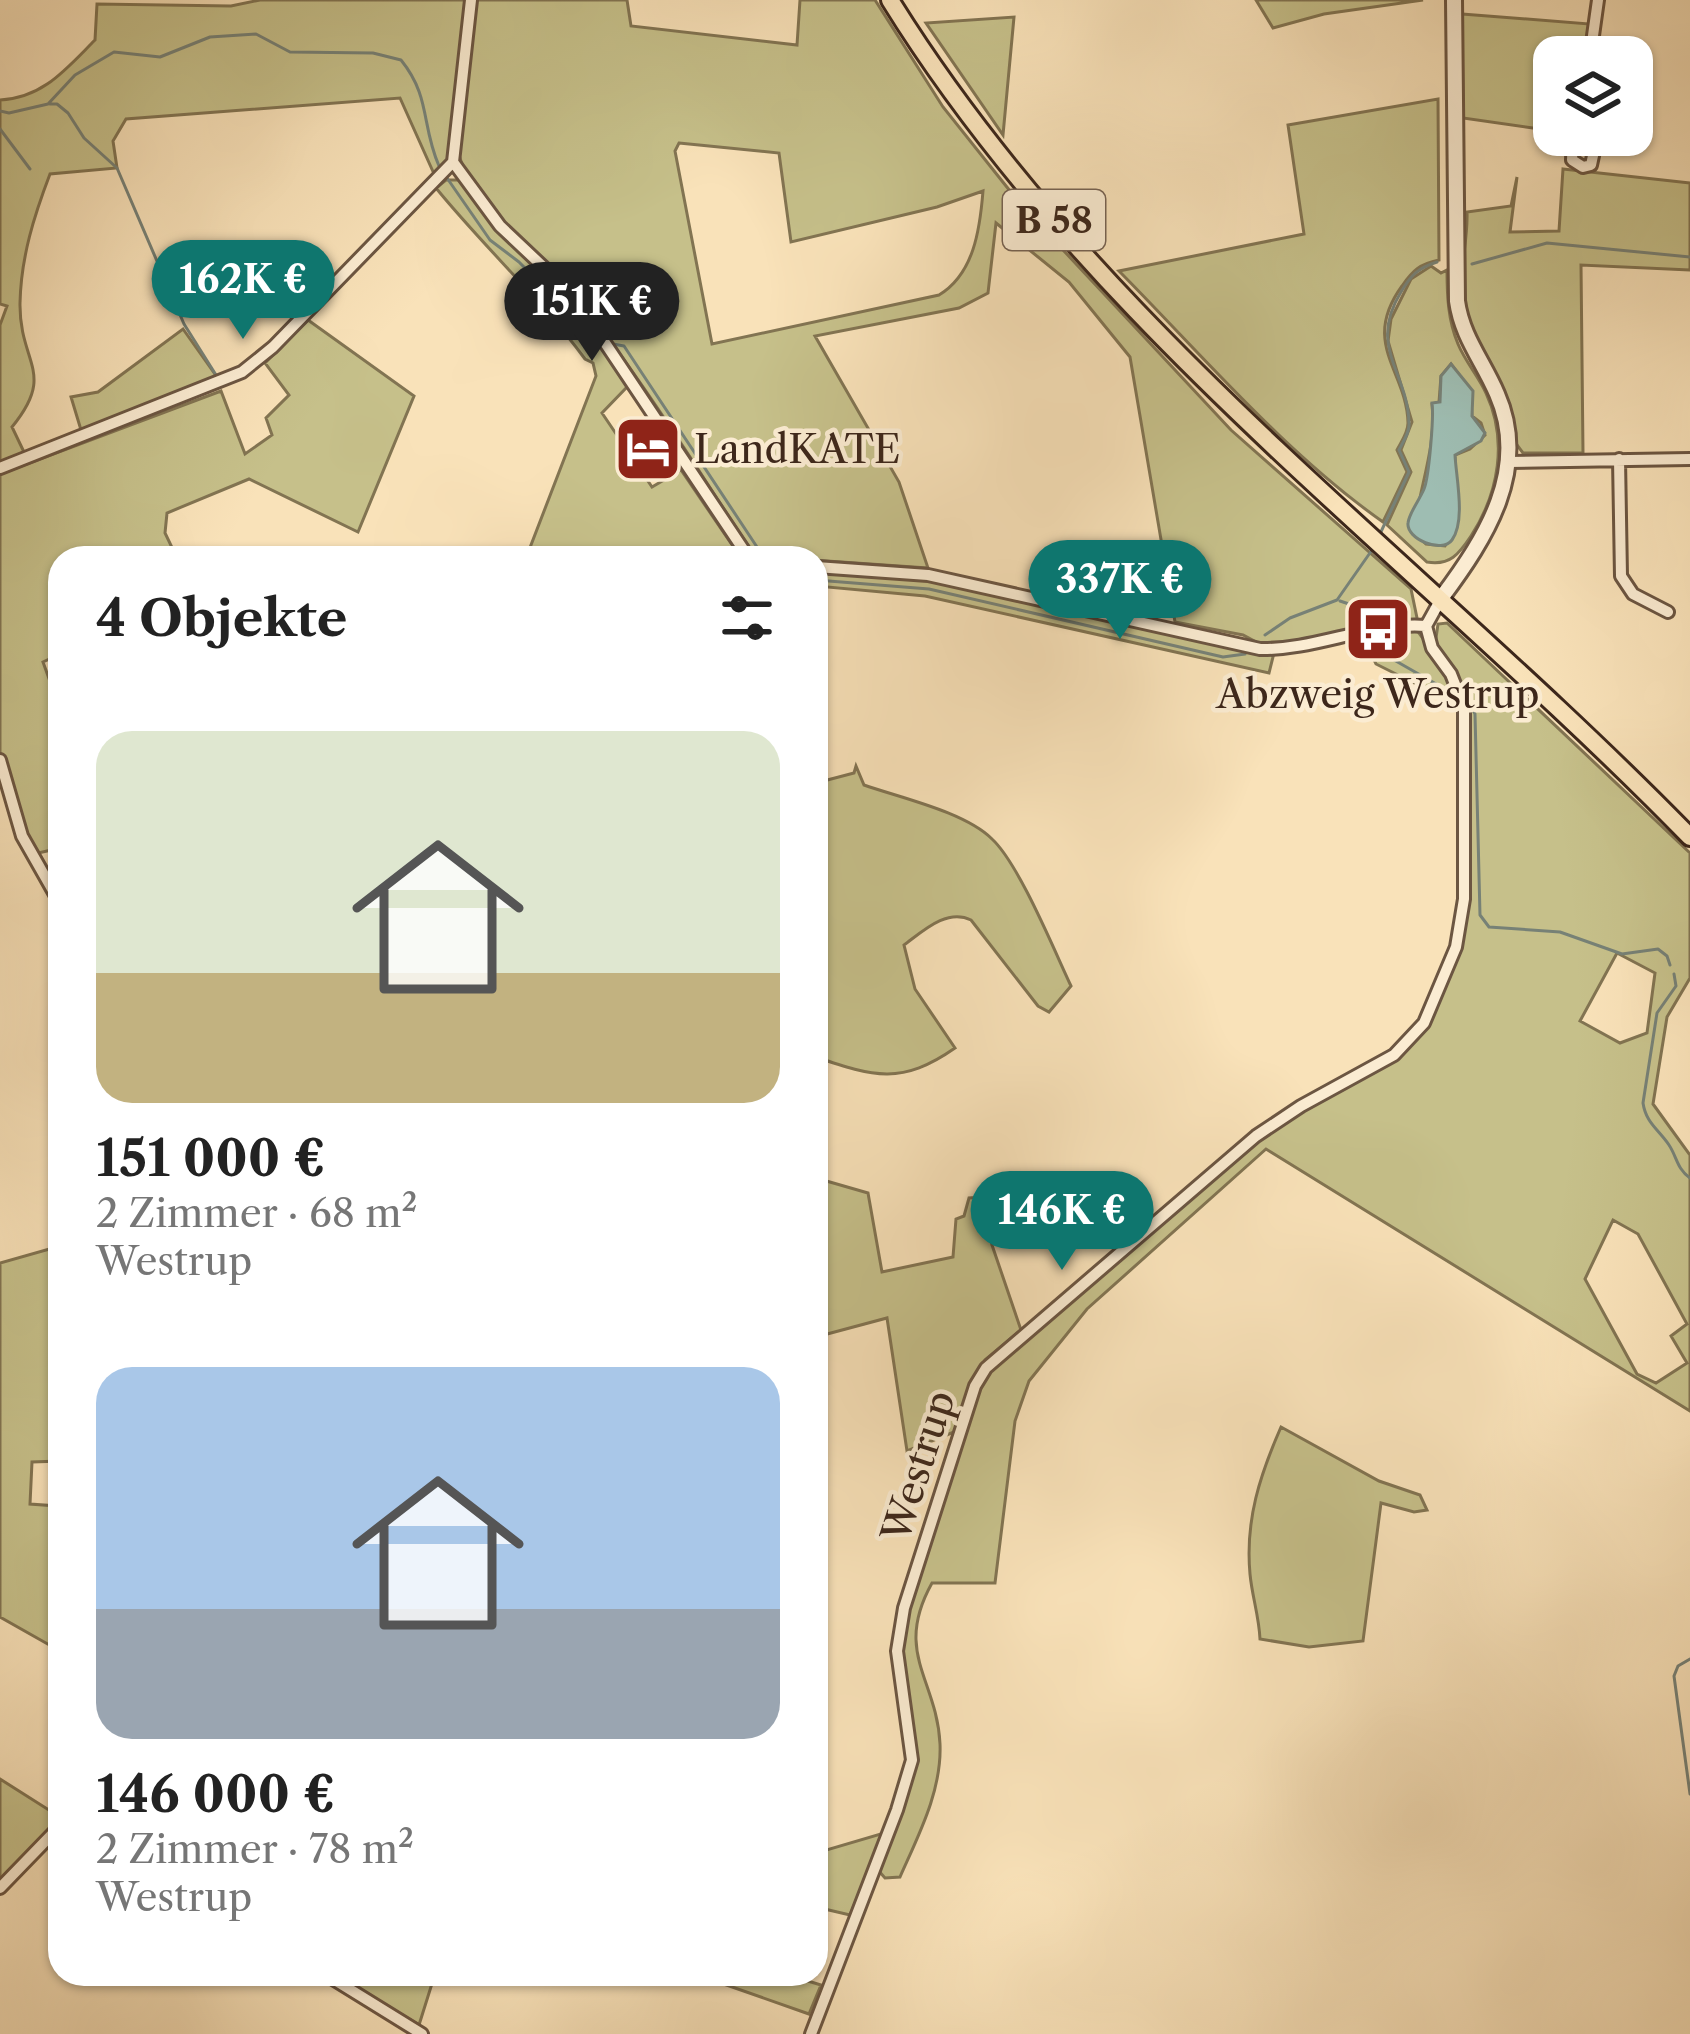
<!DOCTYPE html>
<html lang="de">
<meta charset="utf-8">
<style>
body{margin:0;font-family:"Libre Caslon Text",serif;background:#f2f2f2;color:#222;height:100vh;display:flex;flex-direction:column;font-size:45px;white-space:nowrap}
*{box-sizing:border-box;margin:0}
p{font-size:39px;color:#767676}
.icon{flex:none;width:66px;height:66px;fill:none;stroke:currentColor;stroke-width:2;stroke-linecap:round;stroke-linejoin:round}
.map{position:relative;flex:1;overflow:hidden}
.details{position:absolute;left:48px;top:546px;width:780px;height:1440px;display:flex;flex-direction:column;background:#fff;border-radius:36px;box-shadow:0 3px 9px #0004}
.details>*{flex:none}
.controls{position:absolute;left:1533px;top:36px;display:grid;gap:24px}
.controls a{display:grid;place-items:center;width:120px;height:120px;border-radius:24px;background:#fff;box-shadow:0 3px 9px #0004;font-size:60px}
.price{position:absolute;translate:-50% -102px;padding:0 27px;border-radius:42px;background:#0f766e;color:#fff;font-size:39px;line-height:78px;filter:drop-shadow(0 3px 6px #0008)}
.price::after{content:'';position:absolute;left:50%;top:72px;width:36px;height:27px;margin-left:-18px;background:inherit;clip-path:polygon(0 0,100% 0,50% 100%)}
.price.selected{background:#222;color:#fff}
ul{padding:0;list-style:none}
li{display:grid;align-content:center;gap:24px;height:636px;padding:0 48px}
li span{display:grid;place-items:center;height:372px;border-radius:36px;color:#555}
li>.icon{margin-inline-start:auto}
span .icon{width:216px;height:216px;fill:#fffc;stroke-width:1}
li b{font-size:51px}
h2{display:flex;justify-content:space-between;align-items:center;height:144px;padding:0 48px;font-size:51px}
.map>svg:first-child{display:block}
</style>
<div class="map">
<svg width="1690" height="2034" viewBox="0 0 1690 2034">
<rect width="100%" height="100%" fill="#f9e2b9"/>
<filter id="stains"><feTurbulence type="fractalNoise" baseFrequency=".00167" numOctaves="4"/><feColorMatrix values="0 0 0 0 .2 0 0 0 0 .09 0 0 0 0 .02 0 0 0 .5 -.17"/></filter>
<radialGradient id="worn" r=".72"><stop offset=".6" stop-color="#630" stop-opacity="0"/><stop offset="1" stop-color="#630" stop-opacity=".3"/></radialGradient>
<path fill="#c6c08a" stroke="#827452" stroke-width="3" fill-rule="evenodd" d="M260,0H466L449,159L435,176L400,98L126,119L113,141L117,168L50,174C34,216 21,257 20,303C19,364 57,372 12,427L24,452L0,463V325L7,306L0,304V100C43,98 66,69 95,40L97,4L231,6Z
M472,0H627L631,26L797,45L800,0H875L943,107L1022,206L1231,430L1411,589L1417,618L1414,623L1376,624L1281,645L1260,644L1243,635L1175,622L1130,357L1069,282L996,223L988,293L959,308L815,336L899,482L928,568L755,556C707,485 662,410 610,341C569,287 477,219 459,155ZM679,143L779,153L791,242L937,207L983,191C980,229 974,274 939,295L712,344L675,151Z
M1256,0H1423L1324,14L1273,28Z
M1462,14L1590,24L1584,57H1554V131L1463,118Z
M1014,17L1003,135L926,23Z
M1438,99L1439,260C1420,264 1413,270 1402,286C1360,344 1407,371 1408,423C1408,433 1401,442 1397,450L1407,472L1383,522C1285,453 1203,356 1119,271L1304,234L1288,125Z
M1563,169L1690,183V270L1581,265L1583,453H1523L1514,441C1497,400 1460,332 1461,288C1461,263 1468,238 1467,212L1511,206L1517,177L1510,232L1559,231Z
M446,180H460C490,227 533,258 570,299C593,325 610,357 627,387L602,413L652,487L681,470L741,558H526L596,376L593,363L585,359C540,298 484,247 436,188Z
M1431,266L1441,273L1447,270C1447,296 1448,320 1458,344C1465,361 1478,376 1486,393C1508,440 1499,493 1471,536C1459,554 1450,566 1427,562L1387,525L1411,472L1401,450L1412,422L1388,341L1391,319L1411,279ZM1451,364C1467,386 1471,387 1472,416L1481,423L1485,435L1470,449L1455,455L1457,526L1445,546L1426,544L1414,533C1418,490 1437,448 1432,404L1439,402L1441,376Z
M308,320L414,396L358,532L249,479L167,513L165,533L177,558H60V654L43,662L56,698H60V848L34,854L0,756V474L221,391L245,454L272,435L266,418L289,395L265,363Z
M183,329L217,377L81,430L71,397L98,392Z
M816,569L928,577L1274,653L1269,673L925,596L816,586Z
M1447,623L1690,853V978L1667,1017L1653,1104L1690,1155V1411L1266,1149L1087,1309L1029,1381L1015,1421L995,1583H932C893,1653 937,1679 940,1744C942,1791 918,1836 900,1877L885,1878L877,1869L914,1760L899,1650L906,1609L970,1410L991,1366L1257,1139L1303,1108L1396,1057L1428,1024L1459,948L1467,707L1435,645L1438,624ZM1617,953L1655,973L1647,1033L1620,1043L1580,1021ZM1613,1220L1638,1234L1687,1324L1671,1336L1687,1363L1656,1383L1637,1374L1585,1279Z
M1416,629L1449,675L1462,707L1376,664L1361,634Z
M856,766L864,785C901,798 965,812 992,839C1019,864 1054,950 1071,986L1049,1012L1038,1006L971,920C947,908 923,931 904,945L915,989L955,1048C902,1085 874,1077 816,1057V783L854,773Z
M816,1178L868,1193L882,1272L953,1257L956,1219L964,1216L969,1198L983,1197L992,1245L1021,1330L985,1360L954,1432L907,1451L887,1318L816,1337Z
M60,1246V1461L32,1462L30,1504L57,1506L60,1651L0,1617V1263Z
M1281,1427L1379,1481L1420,1495L1427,1510L1414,1512L1381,1503L1363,1641L1309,1647L1260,1639C1259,1616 1252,1596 1250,1574C1245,1520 1260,1475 1281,1427Z
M0,1779L60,1817V1822L0,1883Z
M884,1833L850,1915L816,1907V1853Z
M335,1974H435L419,2025Z
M695,1974H785L821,1985L809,2014Z"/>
<path fill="#9ebdb2" stroke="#778176" stroke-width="3" d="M1451,364L1473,391L1472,416L1485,433L1481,441L1455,455C1456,477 1466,521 1452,540C1442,554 1406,539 1408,523C1409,513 1420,499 1424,489C1429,477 1434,416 1432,403L1440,402L1441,376Z"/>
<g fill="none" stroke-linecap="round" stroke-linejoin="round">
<path stroke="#778176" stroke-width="3" d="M50,104H57L68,113L84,138L117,168L184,324L216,375
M0,111L9,113L48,104L75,75L114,52L160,57L210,37L256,34L290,52L373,53L401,60C431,97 421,125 439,166
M0,129L30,169
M447,178L490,240L519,262L596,340
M1472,264L1547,243L1690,257
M613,344L624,346L757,547L758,558
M1379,536L1409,472L1399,450C1403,442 1410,432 1409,423C1408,372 1367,347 1401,292C1411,275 1418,268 1437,262
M816,580L929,589L1223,657L1245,654
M1340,601L1358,607L1368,618
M1373,633L1380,652L1452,693
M1265,635L1290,618L1337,600L1372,550
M1469,701L1475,714L1480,915L1489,927L1560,932L1622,954L1658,949L1667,956L1670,965
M1674,974L1676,986L1657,1013L1643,1103C1646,1123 1658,1129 1669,1145C1677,1157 1677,1169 1690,1178
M1690,1659L1678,1666L1674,1676L1690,1794"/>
<defs>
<path id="minor" d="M1590,57L1598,0
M1573,135L1572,160L1583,167L1591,165L1594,151L1589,135
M453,162L500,226L573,295L749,558
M453,162L471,0
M1619,459L1621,576L1633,594L1668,612
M1508,462L1690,459
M0,468L242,372L273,347L453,162
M816,567L928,575L1260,649C1317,650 1368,622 1426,626
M0,760L22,836L60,903
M0,1888L60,1826
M325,1974L422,2034
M811,2034L897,1810L912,1760L897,1651L904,1608L975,1386L986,1368L1256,1136L1301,1106L1394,1055L1424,1023L1456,947L1464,899V707L1451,674L1432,648L1426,626L1442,597"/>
<path id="tertiary" d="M1442,597C1486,538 1530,469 1497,394C1483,361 1462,337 1457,301L1454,0"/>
<path id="primary" d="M890,0C1095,331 1422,562 1690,837"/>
</defs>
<use href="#minor" stroke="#6c5642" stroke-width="16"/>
<use href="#tertiary" stroke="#6c5642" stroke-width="20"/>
<use href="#primary" stroke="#3d271b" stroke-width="22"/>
<use href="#minor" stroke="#fbecd2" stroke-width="10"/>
<use href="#tertiary" stroke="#fbecd2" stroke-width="14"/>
<use href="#primary" stroke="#f9e2b9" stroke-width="16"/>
</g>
<defs>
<symbol id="hotel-square" viewBox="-11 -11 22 22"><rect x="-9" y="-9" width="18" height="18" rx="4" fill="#8f2418" stroke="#fbecd2"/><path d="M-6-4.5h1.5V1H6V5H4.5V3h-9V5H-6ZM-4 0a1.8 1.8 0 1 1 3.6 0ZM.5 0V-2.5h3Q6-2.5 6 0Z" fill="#fff"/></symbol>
<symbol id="bus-square" viewBox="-11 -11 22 22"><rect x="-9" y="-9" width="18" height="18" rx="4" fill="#8f2418" stroke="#fbecd2"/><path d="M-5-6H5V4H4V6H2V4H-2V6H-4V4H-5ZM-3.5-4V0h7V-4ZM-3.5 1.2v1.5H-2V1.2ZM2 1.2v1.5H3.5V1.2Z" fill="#fff"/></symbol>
</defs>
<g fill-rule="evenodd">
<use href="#hotel-square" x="610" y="411" width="76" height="76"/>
<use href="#bus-square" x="1340" y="591" width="76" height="76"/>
</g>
<g text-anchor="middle" stroke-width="9" stroke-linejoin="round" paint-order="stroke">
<rect fill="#fbecd2" stroke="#766252" stroke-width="3" x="1003" y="190" width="102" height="60" rx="9"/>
<g font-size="36" font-weight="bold" fill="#3d271b">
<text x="1054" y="233">B 58</text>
</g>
<g font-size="39" fill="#3d271b" stroke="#fbecd2" text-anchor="start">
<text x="694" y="463">LandKATE</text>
<text x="1378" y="708" text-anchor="middle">Abzweig Westrup</text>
</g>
<g font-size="39" fill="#3d271b" stroke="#fbecd2">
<text transform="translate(918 1466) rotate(-72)" y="14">Westrup</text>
</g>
</g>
<rect width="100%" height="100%" filter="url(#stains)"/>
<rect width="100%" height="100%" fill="url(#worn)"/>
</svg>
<div class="controls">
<a><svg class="icon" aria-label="layers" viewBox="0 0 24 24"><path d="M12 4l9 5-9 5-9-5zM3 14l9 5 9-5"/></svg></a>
</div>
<b class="price" style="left:243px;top:342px">162K €</b>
<b class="price selected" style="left:592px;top:364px">151K €</b>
<b class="price" style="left:1120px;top:642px">337K €</b>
<b class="price" style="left:1062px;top:1273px">146K €</b>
<section class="details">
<h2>4 Objekte<svg class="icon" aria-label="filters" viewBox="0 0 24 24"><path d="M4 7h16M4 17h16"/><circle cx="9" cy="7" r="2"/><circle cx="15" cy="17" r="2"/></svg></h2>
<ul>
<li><span style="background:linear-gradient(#dfe7d0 65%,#c2b280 0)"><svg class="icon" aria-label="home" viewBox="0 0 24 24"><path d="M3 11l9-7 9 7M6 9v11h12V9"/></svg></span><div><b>151 000 €</b><p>2 Zimmer · 68 m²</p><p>Westrup</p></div></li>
<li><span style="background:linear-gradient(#a9c7e8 65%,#9aa5b1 0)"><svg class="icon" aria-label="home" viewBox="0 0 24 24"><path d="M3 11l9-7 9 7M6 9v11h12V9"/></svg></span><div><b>146 000 €</b><p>2 Zimmer · 78 m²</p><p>Westrup</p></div></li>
</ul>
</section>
</div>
